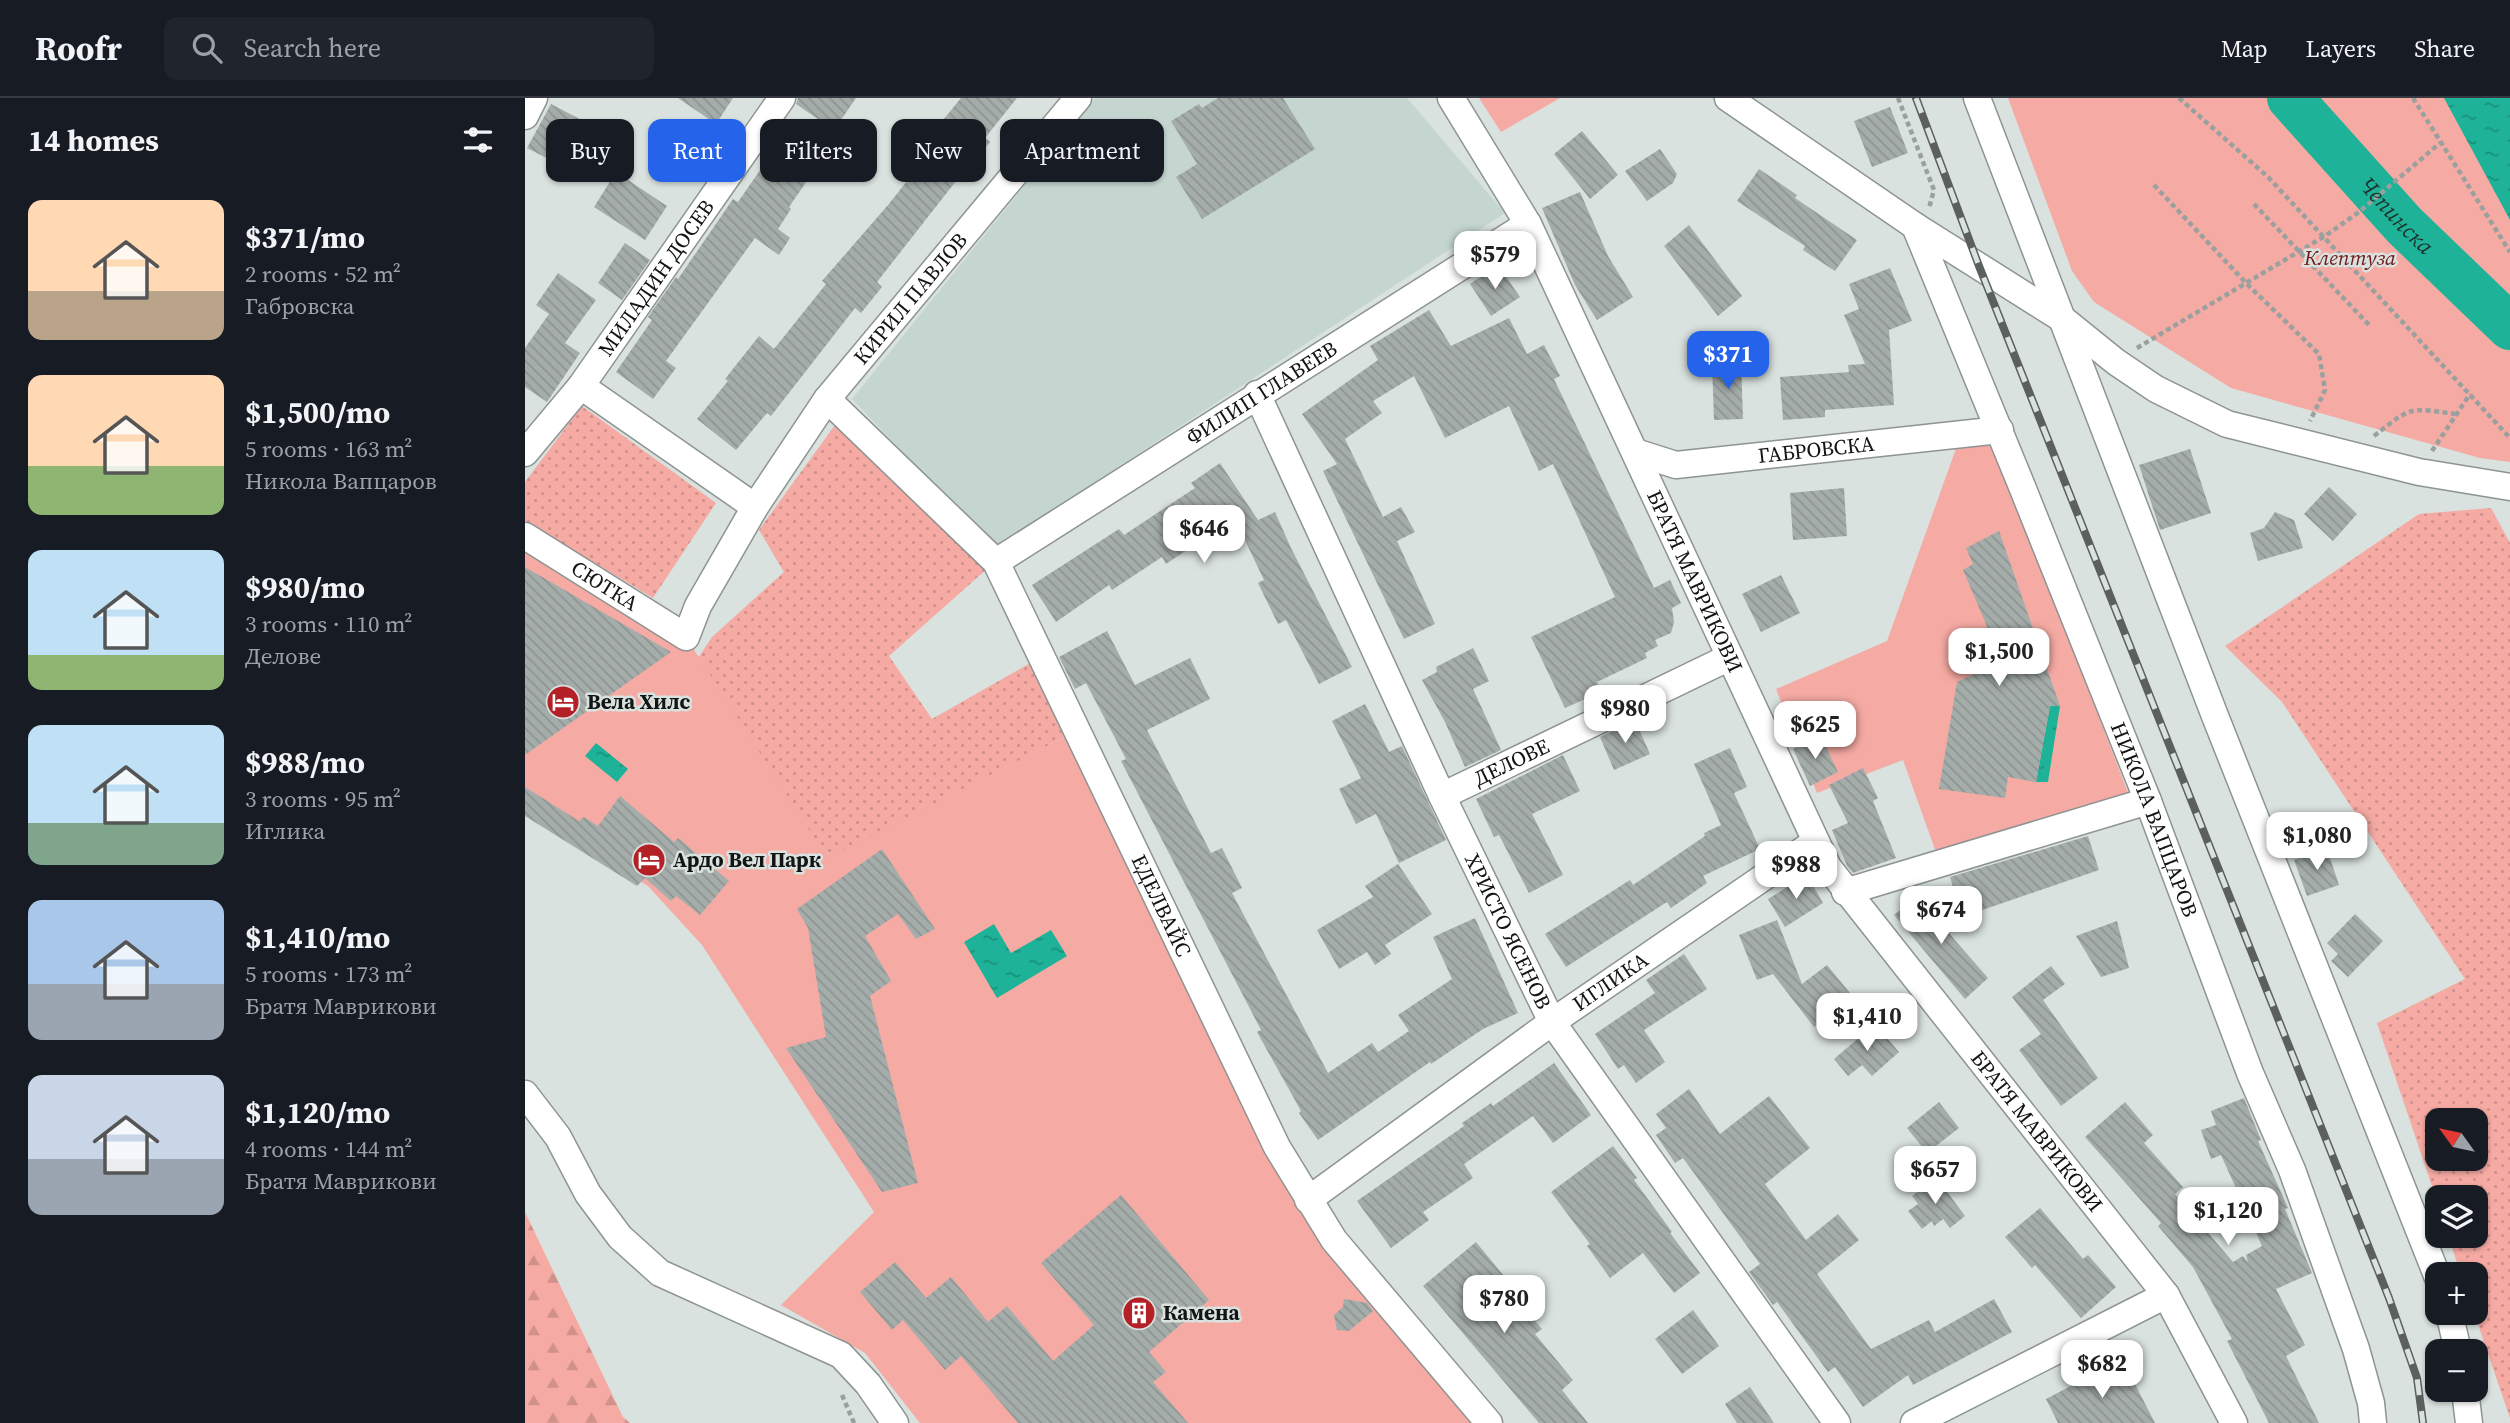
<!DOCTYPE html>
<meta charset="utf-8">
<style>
body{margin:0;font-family:"Source Serif 4",serif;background:#20242c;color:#f1f3f6;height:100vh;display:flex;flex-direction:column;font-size:26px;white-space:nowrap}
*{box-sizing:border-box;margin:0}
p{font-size:23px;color:#9ea1a6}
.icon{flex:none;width:38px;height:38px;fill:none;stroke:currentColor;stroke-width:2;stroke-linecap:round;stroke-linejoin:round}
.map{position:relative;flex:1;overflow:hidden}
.sheet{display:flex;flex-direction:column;background:#171b24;width:525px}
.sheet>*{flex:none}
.banner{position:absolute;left:21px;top:21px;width:665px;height:63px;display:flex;gap:14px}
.needle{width:46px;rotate:303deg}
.fabs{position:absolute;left:1900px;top:1010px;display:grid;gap:14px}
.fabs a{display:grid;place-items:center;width:63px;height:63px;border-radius:14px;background:#171b24;box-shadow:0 2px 5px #0004;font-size:35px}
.price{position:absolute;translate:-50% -60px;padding:0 16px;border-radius:14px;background:#fff;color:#222;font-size:23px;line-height:46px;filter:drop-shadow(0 2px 4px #0008)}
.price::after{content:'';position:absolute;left:50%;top:42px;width:21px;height:16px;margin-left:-10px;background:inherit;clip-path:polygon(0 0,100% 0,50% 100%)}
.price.selected{background:#2563eb;color:#fff}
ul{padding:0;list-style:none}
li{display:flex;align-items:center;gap:21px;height:175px;padding:0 28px}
li span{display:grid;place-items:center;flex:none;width:196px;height:140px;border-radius:14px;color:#555}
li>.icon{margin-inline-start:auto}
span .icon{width:84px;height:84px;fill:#fffc;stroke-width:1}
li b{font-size:30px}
h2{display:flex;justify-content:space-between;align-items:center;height:84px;padding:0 28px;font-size:30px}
.pill{padding:0 24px;border-radius:14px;background:#171b24;box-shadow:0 2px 5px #0004;font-size:24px;line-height:63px}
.pill.selected{background:#2563eb;color:#fff}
header{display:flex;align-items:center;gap:42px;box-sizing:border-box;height:98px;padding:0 35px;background:#171b24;border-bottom:2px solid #363941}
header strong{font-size:33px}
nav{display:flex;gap:38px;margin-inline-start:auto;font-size:24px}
.search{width:490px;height:63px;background:#20242c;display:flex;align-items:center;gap:18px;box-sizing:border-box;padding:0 24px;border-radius:14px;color:#9ea1a6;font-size:26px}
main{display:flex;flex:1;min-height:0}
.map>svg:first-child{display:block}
</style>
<header>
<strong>Roofr</strong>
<div class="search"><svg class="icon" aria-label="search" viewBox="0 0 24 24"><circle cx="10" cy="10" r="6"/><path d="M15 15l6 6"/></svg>Search here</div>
<nav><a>Map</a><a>Layers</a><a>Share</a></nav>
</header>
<main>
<section class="sheet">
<h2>14 homes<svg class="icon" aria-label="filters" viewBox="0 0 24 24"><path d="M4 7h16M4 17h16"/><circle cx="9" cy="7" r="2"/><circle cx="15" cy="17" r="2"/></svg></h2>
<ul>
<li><span style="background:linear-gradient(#ffd9b3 65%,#b9a48a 0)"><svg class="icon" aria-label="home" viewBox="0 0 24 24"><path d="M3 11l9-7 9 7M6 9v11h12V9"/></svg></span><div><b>$371/mo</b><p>2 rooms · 52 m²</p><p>Габровска</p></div></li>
<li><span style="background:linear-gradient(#ffd9b3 65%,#8fb573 0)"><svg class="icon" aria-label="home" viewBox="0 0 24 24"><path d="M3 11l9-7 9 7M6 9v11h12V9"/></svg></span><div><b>$1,500/mo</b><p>5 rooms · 163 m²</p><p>Никола Вапцаров</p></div></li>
<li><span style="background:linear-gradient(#bfe0f5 75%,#8fb573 0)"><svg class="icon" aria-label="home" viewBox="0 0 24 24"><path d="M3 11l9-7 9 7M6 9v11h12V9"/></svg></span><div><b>$980/mo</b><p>3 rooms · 110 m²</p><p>Делове</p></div></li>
<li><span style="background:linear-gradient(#bfe0f5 70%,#7fa58c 0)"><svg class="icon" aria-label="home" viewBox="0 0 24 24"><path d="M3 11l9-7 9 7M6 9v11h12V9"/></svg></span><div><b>$988/mo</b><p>3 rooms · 95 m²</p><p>Иглика</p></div></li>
<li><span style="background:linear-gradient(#a9c7e8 60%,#9aa5b1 0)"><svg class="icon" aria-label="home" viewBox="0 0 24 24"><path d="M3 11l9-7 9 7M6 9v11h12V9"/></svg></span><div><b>$1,410/mo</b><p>5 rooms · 173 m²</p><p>Братя Маврикови</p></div></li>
<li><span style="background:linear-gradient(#c9d6e8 60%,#9aa5b1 0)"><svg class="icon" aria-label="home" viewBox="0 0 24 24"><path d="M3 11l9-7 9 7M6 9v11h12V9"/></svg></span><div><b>$1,120/mo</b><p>4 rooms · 144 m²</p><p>Братя Маврикови</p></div></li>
</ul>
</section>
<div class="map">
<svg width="1985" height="1325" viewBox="0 0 1985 1325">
<defs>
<pattern id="grass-dots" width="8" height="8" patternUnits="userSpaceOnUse" patternTransform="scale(1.75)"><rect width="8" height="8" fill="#f5aaa3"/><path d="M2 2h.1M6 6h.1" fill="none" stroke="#d1918b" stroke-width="1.8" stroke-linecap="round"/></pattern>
<pattern id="forest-firs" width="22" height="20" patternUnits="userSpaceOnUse" patternTransform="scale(1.75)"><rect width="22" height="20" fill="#f5aaa3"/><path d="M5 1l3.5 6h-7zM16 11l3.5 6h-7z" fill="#d1918b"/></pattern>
<pattern id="water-ripples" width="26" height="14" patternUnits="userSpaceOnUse" patternTransform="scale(1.75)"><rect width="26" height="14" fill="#1eb398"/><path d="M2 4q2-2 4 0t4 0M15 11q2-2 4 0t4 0" fill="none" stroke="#19907b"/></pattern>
<pattern id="building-back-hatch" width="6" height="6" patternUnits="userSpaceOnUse" patternTransform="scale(1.75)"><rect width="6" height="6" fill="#a5adab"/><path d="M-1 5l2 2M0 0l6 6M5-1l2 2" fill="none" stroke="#8d9492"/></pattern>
</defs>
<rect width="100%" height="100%" fill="#d9e2df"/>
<path fill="#c5d6d1" d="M570,0H882L980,115L476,446L461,442L327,301Z"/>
<path fill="url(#grass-dots)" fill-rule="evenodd" d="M57,308L191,405L128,500L0,423V384Z
M310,327L329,329L464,469L364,558L407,621L509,563L546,636L302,761L173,560L187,539L259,474L234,432Z
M1966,410L1985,445V1320L1949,1215L1951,1214V1176H1936L1923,1138H1951V1099H1913V1106L1852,925L1940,881L1757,604L1700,548L1894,416ZM1951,1022V1060H1913V1022Z"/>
<path fill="url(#forest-firs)" d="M0,1114L98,1319L105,1325H0Z"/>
<path fill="#f5aaa3" d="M954,0H1035L976,34Z
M1483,0H1985V364L1955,360L1706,290L1569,204L1547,173Z
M1433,345L1470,348L1603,695L1412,757L1378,662L1292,695L1251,591L1362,543Z
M0,438L161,539L302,760L546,636L735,1031L955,1325H395L340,1255L256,1207L349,1114L177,847L123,788L0,714Z"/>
<path fill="url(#water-ripples)" d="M1919,0H1985V122Z
M1525,608H1535L1523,684H1511Z
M71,645L103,671L92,684L60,658Z
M469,826L486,855L526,832L542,858L472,900L439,844Z"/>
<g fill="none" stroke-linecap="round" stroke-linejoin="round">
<path stroke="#1eb398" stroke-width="46" id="s1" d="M1765,0L1879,127L1985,229"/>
</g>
<path fill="url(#building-back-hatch)" d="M153,0H208L191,26Z
M273,0H331L309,32L271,6Z
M436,0H492L460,40L465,44L444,70L442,69L352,184L357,189L336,215L330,210L246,318L242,315L211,352L172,321L203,283L200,281L234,238L249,251L301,186L297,183L363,107L413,44L405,38Z
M693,0H758L790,51L677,121L651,79L672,66L646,23L674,6L677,10Z
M26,6L66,27L43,71L2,50Z
M1365,9L1383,55L1347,69L1329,23Z
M1057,33L1093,77L1065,101L1029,56Z
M256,42L293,67L264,109L266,111L253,131L265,140L254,157L230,140L141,263L151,270L128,301L91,274L127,222L123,219L151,179L153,181L208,101L213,104Z
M1135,51L1152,76L1148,85L1122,103L1100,73Z
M1234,71L1272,97L1270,100L1332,142L1310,173L1278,152L1280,148L1212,103Z
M91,74L142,108L120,142L69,109Z
M1055,94L1083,158L1108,199L1072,222L1050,187L1017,110Z
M1164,127L1217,198L1193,218L1139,148Z
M100,145L125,162L97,202L73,185Z
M973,167L995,199L966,218L945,186Z
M1365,170L1387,223L1364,232L1369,307L1300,312V319L1258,322L1255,279L1324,274L1323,267L1340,266L1319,217L1334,211L1324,186Z
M33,175L71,202L40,245L55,255L22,304L0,289V250L24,216L11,207Z
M904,212L926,248L984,220L1002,256L1019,247L1035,278L1029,281L1129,490L1145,482L1156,505L1147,510L1149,524L1146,535L1130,542L1133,548L1120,555L1122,560L1072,584L1076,594L1040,610L1006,539L1090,499L1028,366L1014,373L984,308L920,340L889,278L848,303L857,315L820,341L858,419L876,409L890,434L872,443L910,526L879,541L798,373L812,366L777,316L853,262L845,248Z
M1216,264L1218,321L1189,322L1187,266Z
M1665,351L1686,415L1635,432L1614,367Z
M695,365L733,422L750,414L766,450L827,569L794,586L761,522L753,526L733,485L739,482L706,413L670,438L674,444L641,466L637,459L587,492L584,487L531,524L507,487L594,431L599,437L670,390L666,385Z
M1804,389L1832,416L1808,443L1779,416Z
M1319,390L1322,438L1268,442L1265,395Z
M1750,414L1769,422L1778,450L1733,463L1725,435L1739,430Z
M1474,433L1535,608H1525L1511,684L1483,679L1480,700L1414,691L1432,584L1473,565L1463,531L1438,472L1448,466L1441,450Z
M0,469L146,554L0,657Z
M1256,477L1275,515L1236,534L1217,496Z
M582,533L610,587L665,560L685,601L622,632L686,755L697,750L717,790L707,795L803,975L847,945L853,954L884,933L873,917L927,881L908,839L950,820L993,915L958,931L906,966L905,964L793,1042L774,1015L776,1013L732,934L736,932L596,663L601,661L561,585L550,591L534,559Z
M948,550L964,583L948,591L976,652L940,669L920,624L897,582L912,574L911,569Z
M840,606L864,654L877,648L921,742L874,765L851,716L831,726L814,691L836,680L807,623Z
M1110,622L1125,656L1089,672L1075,639Z
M1295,637L1313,674L1285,688L1268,651Z
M1205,650L1222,689L1209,695L1235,751L1178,778L1182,785L1146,810L1142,804L1041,869L1020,836L1105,782L1108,787L1180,738L1179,735L1196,727L1169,666Z
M1038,657L1055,693L1007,716L1038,777L1004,795L974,737L969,739L951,701Z
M1338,670L1353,700L1348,703L1371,760L1328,775L1322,768L1307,732L1323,725L1304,687Z
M0,689L54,723L59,719L73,728L95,698L149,744L153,740L204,783L175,817L151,798L146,803L120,780L112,788L0,718Z
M1563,738L1574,772L1437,819L1425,779Z
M357,751L410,831L391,841L373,816L340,838L366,883L345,898L393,1085L357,1094L261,950L301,939L283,830L272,811Z
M1802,751L1814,787L1782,798L1769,762Z
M873,766L907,816L860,847L866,856L850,867L842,854L814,871L792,832L848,799L840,788Z
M1282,777L1298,805L1260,829L1243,801Z
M1394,796L1418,824L1415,825L1463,880L1440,901L1369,817Z
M1830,816L1858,843L1823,879L1806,863L1813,856L1802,845Z
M1252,822L1277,886L1302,867L1325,895L1291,921L1293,926L1289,929L1248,876L1232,882L1214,837Z
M1592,823L1604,870L1576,879L1551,838Z
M1159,856L1182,891L1119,932L1140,964L1111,985L1099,967L1093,971L1070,936L1130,895L1121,882Z
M1526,868L1540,886L1518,902L1573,980L1536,1008L1494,952L1516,936L1487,899Z
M1350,926L1374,954L1347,978L1337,967L1323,978L1309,961Z
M1029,965L1066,1017L1028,1045L1008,1018L939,1066L948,1080L898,1114L904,1122L866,1150L832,1103L939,1028L937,1025L966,1005L968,1008Z
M1164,991L1195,1036L1244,998L1285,1050L1240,1086L1281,1142L1313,1116L1334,1142L1292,1176L1346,1251L1404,1222L1410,1234L1469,1201L1487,1234L1388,1287L1383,1277L1338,1309L1310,1269L1303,1274L1252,1204L1248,1207L1224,1174L1235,1166L1158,1060L1150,1065L1131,1037L1141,1030L1131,1016Z
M1719,1000L1736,1042L1733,1043L1763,1110L1760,1111L1787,1175L1751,1191L1780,1247L1761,1258L1794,1325H1744L1702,1243L1707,1241L1668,1169L1633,1128L1636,1125L1560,1039L1600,1004L1628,1037L1619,1045L1658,1089L1650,1096L1708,1164L1718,1158L1723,1164L1721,1157L1737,1148L1696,1057L1686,1061L1676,1032L1691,1027L1686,1013Z
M1414,1004L1434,1030L1402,1055L1382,1030Z
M1088,1048L1112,1080L1109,1082L1147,1134L1145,1135L1175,1175L1149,1195L1118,1155L1085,1180L1062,1148L1065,1146L1026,1094Z
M1412,1080L1440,1118L1425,1130L1418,1121L1409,1128L1407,1123L1397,1131L1383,1113L1393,1106L1387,1098Z
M596,1097L684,1202L624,1254L641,1274L628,1284L663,1325H493L436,1258L420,1272L378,1222L367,1232L335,1194L370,1164L401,1200L426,1179L463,1224L482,1208L528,1263L569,1227L516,1165Z
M1515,1110L1558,1161L1563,1157L1591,1189L1556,1220L1510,1167L1507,1170L1480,1139Z
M951,1144L979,1178L974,1182L1017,1231L1010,1236L1048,1282L1037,1292L1063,1325H1014L898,1188Z
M819,1201L842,1205L848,1213L824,1233L812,1232L809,1217L818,1209Z
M1168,1212L1194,1248L1157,1276L1130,1241Z
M1597,1261L1630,1325H1533L1521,1301Z
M1225,1289L1249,1325H1212L1200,1306Z"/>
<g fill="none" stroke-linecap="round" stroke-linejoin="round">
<defs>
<g id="minor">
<path id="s2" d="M926,0L1003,126L1303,769L1641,1197L1709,1325"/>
<path d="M1203,0L1390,128L1539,222L1591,264L1631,291L1702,326L1894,374L1985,389"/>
<path d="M1452,0L1690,618L1913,1180"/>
<path d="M0,18L9,0"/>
<path id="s3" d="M1390,128L1496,386L1623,703L1725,975L1767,1072L1831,1251L1846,1305L1848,1325"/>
<path d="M56,288L230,409"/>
<path id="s4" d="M732,296L917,698L1027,924L1312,1325"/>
<path id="s5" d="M302,301L471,464L752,1049L809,1142L964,1325"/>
<path id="s6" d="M1110,354L1151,367L1475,332"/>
<path id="s7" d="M0,355L56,288L257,0"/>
<path id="s8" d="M0,438L161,539L173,508L230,409L302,301L553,0"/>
<path id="s9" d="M471,464L1003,126"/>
<path id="s10" d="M917,698L1205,559"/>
<path d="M1320,794L1623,703"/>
<path d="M0,996L33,1039L63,1096L95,1139L135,1175L316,1257L343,1286L370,1325"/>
<path id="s11" d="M783,1102L1027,924L1290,744"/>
<path d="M1924,1214L1933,1253"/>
<path d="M1940,1292L1944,1325"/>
<path d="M1389,1325L1641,1197"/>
</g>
</defs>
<use href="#minor" stroke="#8d9492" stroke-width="29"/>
<path stroke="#99a09e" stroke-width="4.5" stroke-dasharray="5 3.5" stroke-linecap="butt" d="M1373,0L1409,92L1404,110
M1654,0L1743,79L1985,340
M1888,0L1985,154
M1629,87L1721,185L1794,256L1800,292L1785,323
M1729,106L1846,229
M1612,250L1800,138L1834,114L1915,45
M1849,338C1886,309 1883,309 1930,316
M1907,353L1945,296
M317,1297L329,1325"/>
<use href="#minor" stroke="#fff" stroke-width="26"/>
<defs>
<path id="rail" d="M1391,0L1454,168L1864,1200L1892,1280L1898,1325"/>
</defs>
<use href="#rail" stroke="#5b605e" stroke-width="8"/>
<use href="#rail" stroke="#d9e2df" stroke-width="5" stroke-dasharray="16" stroke-linecap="butt"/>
</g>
<defs>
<symbol id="hotel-disc" viewBox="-11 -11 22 22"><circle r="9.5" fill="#b32127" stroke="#d9e2df"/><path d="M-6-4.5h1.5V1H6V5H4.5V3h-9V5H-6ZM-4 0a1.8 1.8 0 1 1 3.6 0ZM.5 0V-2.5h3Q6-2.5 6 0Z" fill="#fff"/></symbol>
<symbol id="building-disc" viewBox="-11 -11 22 22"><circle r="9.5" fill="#b32127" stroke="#d9e2df"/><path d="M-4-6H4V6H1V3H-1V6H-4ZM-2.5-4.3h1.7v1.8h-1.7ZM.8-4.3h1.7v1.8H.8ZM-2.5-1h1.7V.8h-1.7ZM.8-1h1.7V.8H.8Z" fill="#fff"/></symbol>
</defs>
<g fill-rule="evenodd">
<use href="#hotel-disc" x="19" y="585" width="38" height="38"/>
<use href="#hotel-disc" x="105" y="743" width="38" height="38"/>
<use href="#building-disc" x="595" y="1196" width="38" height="38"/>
</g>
<g text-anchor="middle" stroke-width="5" stroke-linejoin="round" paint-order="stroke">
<g font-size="21" font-style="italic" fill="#721a1b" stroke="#d9e2df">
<text x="1825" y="167">Клептуза</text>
</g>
<g font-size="21" fill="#121514" stroke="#d9e2df">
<text dy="7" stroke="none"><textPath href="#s7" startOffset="219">МИЛАДИН ДОСЕВ</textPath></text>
<text dy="7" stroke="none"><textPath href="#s8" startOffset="598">КИРИЛ ПАВЛОВ</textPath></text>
<text dy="7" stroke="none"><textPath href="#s9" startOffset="315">ФИЛИП ГЛАВЕЕВ</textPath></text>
<text dy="7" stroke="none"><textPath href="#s6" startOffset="184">ГАБРОВСКА</textPath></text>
<text dy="7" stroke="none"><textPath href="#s2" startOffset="542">БРАТЯ МАВРИКОВИ</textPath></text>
<text dy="7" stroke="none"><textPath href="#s8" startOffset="94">СЮТКА</textPath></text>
<text dy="7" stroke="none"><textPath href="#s10" startOffset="77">ДЕЛОВЕ</textPath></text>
<text dy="7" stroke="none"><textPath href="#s3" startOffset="640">НИКОЛА ВАПЦАРОВ</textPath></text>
<text dy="7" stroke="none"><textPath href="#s5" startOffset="616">ЕДЕЛВАЙС</textPath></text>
<text dy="7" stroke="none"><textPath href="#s4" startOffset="593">ХРИСТО ЯСЕНОВ</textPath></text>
<text dy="7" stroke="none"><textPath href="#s11" startOffset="373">ИГЛИКА</textPath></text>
<text dy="7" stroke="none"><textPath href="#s2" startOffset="1194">БРАТЯ МАВРИКОВИ</textPath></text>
</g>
<g font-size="21" font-weight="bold" fill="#121514" stroke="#d9e2df" text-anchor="start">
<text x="62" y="611">Вела Хилс</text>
<text x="148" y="769">Ардо Вел Парк</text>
<text x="638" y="1222">Камена</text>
</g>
<g font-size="23" font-style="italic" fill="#1d342e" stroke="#d9e2df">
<text dy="8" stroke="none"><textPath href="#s1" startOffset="159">Чепинска</textPath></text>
</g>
</g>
</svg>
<div class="fabs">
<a><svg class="needle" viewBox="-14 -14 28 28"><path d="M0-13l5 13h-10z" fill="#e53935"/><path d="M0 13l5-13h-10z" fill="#9ea1a6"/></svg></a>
<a><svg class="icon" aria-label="layers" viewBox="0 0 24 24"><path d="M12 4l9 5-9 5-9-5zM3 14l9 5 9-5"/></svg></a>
<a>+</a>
<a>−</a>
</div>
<b class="price" style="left:970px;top:193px">$579</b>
<b class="price selected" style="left:1203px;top:293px">$371</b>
<b class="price" style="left:679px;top:467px">$646</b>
<b class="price" style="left:1474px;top:590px">$1,500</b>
<b class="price" style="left:1100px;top:647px">$980</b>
<b class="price" style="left:1290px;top:663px">$625</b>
<b class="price" style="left:1792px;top:774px">$1,080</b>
<b class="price" style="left:1271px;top:803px">$988</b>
<b class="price" style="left:1416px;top:848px">$674</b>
<b class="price" style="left:1342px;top:955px">$1,410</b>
<b class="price" style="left:1410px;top:1108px">$657</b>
<b class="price" style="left:1703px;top:1149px">$1,120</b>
<b class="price" style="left:979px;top:1237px">$780</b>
<b class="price" style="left:1577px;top:1302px">$682</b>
<div class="banner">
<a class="pill">Buy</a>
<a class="pill selected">Rent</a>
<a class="pill">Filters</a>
<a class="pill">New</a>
<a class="pill">Apartment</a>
</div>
</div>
</main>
